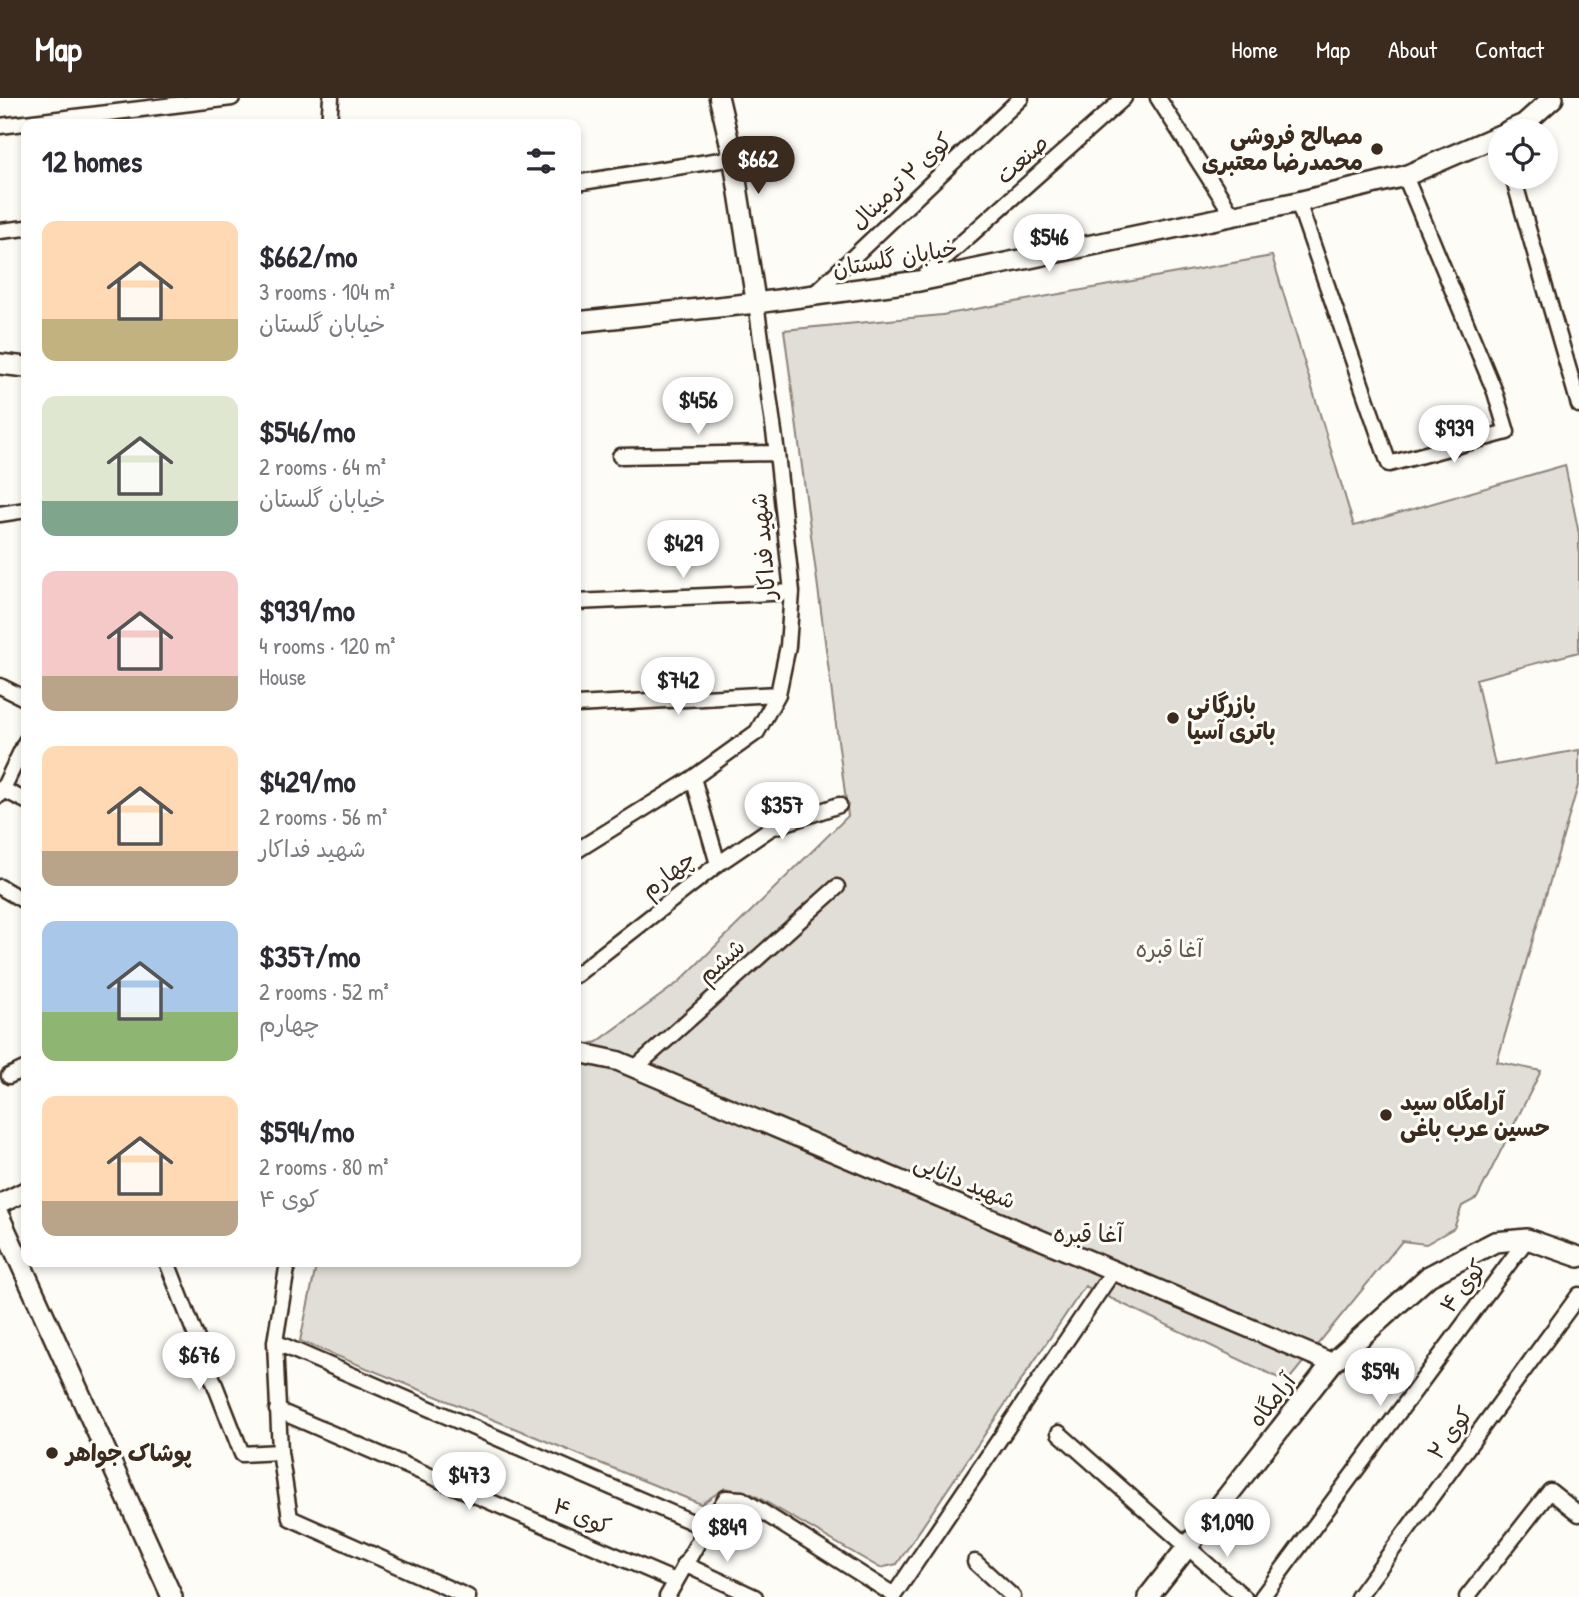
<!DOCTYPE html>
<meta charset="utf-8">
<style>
body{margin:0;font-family:"Patrick Hand","Playpen Sans Arabic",sans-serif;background:#f7f7f7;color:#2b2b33;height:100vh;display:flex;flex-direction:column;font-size:26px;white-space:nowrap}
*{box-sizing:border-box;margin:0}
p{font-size:23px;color:#7c7c81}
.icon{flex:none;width:38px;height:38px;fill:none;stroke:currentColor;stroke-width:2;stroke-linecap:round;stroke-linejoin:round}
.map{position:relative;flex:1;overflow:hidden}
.panel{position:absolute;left:21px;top:21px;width:560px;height:1148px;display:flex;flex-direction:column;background:#fff;border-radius:14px;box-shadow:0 4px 10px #0003}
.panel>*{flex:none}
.tools{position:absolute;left:1488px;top:21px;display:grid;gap:14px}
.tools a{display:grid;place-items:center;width:70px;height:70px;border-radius:50%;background:#fff;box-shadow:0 4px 10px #0003;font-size:35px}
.price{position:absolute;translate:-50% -60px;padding:0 16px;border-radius:24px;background:#fff;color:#222;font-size:23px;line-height:46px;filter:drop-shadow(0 2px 4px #0008)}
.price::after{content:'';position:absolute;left:50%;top:42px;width:21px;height:16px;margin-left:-10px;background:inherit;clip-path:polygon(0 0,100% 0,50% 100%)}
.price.active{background:#3b2a1e;color:#fff}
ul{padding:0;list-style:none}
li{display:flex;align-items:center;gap:21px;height:175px;padding:0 21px}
li span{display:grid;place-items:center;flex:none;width:196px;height:140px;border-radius:14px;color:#555}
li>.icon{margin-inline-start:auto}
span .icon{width:84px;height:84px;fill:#fffc;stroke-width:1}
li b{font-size:30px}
h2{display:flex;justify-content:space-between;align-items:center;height:84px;padding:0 21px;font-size:30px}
header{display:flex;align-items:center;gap:42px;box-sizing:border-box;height:98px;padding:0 35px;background:#3b2a1e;color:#fff}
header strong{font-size:33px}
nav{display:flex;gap:38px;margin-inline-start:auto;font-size:24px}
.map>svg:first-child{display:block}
</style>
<header>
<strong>Map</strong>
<nav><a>Home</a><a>Map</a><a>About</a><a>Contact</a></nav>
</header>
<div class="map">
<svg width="1579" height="1499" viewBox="0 0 1579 1499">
<rect width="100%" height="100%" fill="#fdfcf7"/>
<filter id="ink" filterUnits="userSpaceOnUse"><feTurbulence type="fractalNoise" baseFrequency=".0143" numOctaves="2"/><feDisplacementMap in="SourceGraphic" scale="14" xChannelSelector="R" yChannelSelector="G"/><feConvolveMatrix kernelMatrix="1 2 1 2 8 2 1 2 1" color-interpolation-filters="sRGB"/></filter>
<g filter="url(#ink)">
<path fill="#e1ded7" stroke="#8e847a" stroke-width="2" d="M1272,158L1354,428L1565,367L1579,436V554L1476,581L1495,667L1579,652V684L1497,964L1541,973L1477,1100L1462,1108L1454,1130L1426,1146L1402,1143L1287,1284L1085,1188L897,1466L880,1470L752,1396L725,1390L701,1406L300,1243L317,1164H576V949L597,944L679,884L848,718L784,232L942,217Z"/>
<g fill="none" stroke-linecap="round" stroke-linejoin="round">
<defs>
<path id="minor" d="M1158,0L1232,116
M329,26L331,0
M0,28L232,0
M1513,79L1579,307
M576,85L733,60
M1298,104L1389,366L1507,334L1495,294L1405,78
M0,133L26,130
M920,182L1124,0
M812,198L1021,0
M620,358L777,355
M0,416L26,412
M576,504L792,494
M0,588L26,601
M576,607L778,596
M0,690L26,703
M0,697L26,643
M576,753L693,680L757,634L778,596L788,548L792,494L777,355L756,205
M718,766L771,730L839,707
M0,789L26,804
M576,877L718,766L693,680
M635,970L837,789
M9,978L26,970
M167,1164L242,1356L280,1354
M288,1164L275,1244L280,1354L290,1420L468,1499
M275,1244L706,1430L726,1400L742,1401L894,1497L1114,1172
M277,1312L675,1483
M1059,1335L1244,1499
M975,1464L1013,1499
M684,1466L755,1499
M667,1499L706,1430
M1262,1499L1527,1141
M1358,1499L1579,1197
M1467,1499L1550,1393L1579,1416"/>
<path id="tertiary" d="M719,0L733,60L756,205
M576,954L618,963L1332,1265
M0,1106L26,1093"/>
<path id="secondary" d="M1508,33L1524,26L1553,0
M576,224L756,205L919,183L1298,104L1405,78L1500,37
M0,266L26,269
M0,1120L172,1499
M1148,1499L1332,1265L1429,1178L1495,1144L1527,1141L1579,1159"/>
</defs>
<use href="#minor" stroke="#3b2a1e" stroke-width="19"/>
<use href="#tertiary" stroke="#3b2a1e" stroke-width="23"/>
<use href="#secondary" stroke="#3b2a1e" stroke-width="24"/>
<use href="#minor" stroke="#fdfcf7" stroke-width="14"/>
<use href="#tertiary" stroke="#fdfcf7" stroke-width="18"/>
<use href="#secondary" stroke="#fdfcf7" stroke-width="19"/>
</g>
</g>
<g fill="#3b2a1e" stroke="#fdfcf7" stroke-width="2.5">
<circle cx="1377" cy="51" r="7"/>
<circle cx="1173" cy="620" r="7"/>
<circle cx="1386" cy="1017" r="7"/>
<circle cx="52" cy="1355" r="7"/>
</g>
<g text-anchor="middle" stroke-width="6" stroke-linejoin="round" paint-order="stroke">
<g font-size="23" font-weight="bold" fill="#3b2a1e" stroke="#fdfcf7" text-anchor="start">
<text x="1363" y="46" text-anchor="end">مصالح فروشی<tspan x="1363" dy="26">محمدرضا معتبری</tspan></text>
<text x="1187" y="615">بازرگانی<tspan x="1187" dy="26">باتری آسیا</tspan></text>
<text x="1400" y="1012">آرامگاه سید<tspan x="1400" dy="26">حسین عرب باغی</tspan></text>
<text x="66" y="1363">پوشاک جواهر</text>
</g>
<g font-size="23" fill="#3b2a1e" stroke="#fdfcf7">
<text transform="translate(1022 61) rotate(-42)" y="8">صنعت</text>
<text transform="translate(901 83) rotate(-43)" y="8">کوی ۲ ترمینال</text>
<text transform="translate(895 160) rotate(-10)" y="8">خیابان گلستان</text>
<text transform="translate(763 448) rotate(-95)" y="8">شهید فداکار</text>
<text transform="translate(668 776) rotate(-38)" y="8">چهارم</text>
<text transform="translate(721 863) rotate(-42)" y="8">ششم</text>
<text transform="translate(965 1083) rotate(23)" y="8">شهید دانایی</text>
<text transform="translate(1463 1188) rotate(-53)" y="8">کوی ۴</text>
<text transform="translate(1272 1302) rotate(-52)" y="8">آرامگاه</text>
<text transform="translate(1450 1335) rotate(-54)" y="8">کوی ۲</text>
<text transform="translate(582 1418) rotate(23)" y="8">کوی ۴</text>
</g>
<g font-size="23" fill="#64574c" stroke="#fdfcf7">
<text x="1169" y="859">آغا قبره</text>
</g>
<g font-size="24" fill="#3b2a1e" stroke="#fdfcf7">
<text x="1088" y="1144">آغا قبره</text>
</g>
</g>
</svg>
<div class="tools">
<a><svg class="icon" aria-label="locate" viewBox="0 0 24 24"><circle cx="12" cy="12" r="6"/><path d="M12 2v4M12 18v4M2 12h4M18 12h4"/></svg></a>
</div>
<b class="price active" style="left:758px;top:98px">$662</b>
<b class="price" style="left:1049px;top:176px">$546</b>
<b class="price" style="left:698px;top:339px">$456</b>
<b class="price" style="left:1454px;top:367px">$939</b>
<b class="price" style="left:683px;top:482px">$429</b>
<b class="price" style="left:678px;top:619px">$742</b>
<b class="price" style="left:782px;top:744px">$357</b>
<b class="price" style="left:199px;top:1294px">$676</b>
<b class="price" style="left:1380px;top:1310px">$594</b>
<b class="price" style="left:469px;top:1414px">$473</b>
<b class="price" style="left:1227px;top:1461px">$1,090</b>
<b class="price" style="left:727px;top:1466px">$849</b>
<section class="panel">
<h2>12 homes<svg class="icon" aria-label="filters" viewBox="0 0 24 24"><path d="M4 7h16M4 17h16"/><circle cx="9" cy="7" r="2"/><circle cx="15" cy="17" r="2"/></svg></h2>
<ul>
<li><span style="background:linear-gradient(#ffd9b3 70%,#c2b280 0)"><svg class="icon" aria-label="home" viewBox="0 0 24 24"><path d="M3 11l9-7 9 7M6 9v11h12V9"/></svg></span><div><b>$662/mo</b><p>3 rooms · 104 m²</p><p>خیابان گلستان</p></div></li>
<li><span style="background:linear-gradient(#dfe7d0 75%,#7fa58c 0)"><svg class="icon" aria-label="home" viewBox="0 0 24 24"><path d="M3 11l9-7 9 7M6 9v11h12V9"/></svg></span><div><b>$546/mo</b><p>2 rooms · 64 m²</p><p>خیابان گلستان</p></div></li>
<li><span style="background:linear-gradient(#f6c9c9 75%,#b9a48a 0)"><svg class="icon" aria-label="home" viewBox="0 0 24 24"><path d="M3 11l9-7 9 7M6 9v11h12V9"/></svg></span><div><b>$939/mo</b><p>4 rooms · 120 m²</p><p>House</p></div></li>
<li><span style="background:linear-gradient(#ffd9b3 75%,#b9a48a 0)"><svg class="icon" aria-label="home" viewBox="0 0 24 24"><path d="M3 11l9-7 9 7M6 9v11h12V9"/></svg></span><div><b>$429/mo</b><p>2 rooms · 56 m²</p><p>شهید فداکار</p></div></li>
<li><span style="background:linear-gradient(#a9c7e8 65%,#8fb573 0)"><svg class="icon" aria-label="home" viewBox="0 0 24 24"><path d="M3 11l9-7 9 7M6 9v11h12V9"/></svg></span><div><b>$357/mo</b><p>2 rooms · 52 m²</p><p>چهارم</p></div></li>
<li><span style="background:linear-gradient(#ffd9b3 75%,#b9a48a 0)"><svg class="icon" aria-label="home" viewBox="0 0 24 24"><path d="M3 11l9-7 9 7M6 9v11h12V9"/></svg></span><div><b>$594/mo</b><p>2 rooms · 80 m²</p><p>کوی ۴</p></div></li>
</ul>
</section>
</div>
